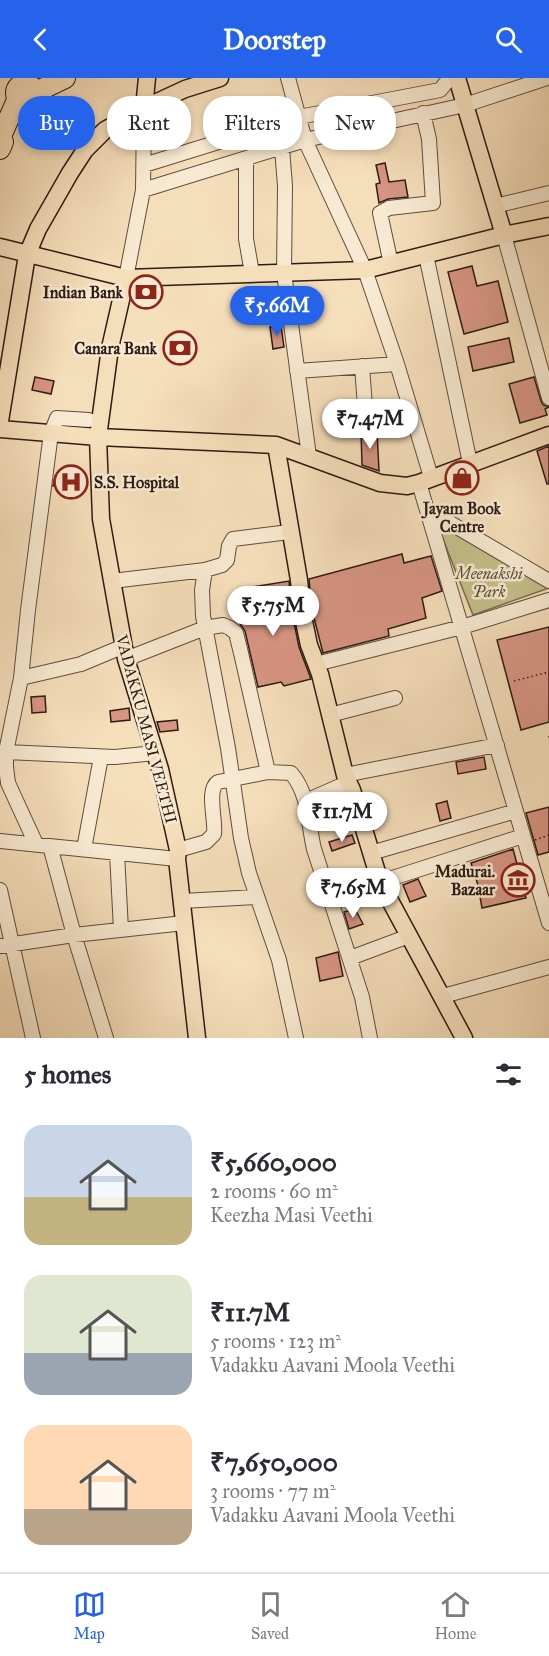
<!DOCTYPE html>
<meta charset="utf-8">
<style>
body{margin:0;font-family:"IM FELL Great Primer",serif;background:#f7f7f7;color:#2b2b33;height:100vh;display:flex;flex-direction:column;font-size:22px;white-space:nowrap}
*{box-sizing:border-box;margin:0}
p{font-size:20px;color:#7c7c81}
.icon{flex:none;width:33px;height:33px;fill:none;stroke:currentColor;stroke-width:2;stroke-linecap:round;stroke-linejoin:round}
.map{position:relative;height:960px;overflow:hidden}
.sheet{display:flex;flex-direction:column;background:#fff;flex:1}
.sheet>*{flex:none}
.guide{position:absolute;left:18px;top:18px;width:513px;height:54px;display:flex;gap:12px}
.price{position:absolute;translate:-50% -51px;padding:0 14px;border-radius:21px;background:#fff;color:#222;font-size:20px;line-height:39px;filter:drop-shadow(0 2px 3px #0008)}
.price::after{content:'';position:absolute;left:50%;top:36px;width:18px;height:14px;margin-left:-9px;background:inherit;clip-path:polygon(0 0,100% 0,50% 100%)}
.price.selected{background:#2563eb;color:#fff}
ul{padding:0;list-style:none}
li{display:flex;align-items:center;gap:18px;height:150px;padding:0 24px}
li span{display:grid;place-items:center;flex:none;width:168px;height:120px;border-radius:18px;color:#555}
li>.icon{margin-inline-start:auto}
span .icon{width:72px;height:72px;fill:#fffc;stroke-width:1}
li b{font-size:26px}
h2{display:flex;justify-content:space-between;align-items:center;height:72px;padding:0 24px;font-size:26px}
.pill{padding:0 21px;border-radius:24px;background:#fff;box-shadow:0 3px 9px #0003;font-size:21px;line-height:54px}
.pill.selected{background:#2563eb;color:#fff}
header{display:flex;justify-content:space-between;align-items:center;height:78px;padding:0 24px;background:#2563eb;color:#fff;font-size:27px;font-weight:800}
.menu{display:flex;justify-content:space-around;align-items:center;height:84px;border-top:2px solid #e1e1e2;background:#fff;font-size:16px;color:#7c7c81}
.menu a{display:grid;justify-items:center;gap:3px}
.menu .selected{color:#2563eb}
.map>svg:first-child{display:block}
</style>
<header><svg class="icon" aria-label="back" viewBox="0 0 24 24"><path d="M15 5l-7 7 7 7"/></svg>Doorstep<svg class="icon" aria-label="search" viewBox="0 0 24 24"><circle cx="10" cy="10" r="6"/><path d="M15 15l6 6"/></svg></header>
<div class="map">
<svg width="549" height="960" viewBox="0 0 549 960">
<rect width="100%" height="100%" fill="#f5deba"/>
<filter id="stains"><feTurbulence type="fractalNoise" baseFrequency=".00333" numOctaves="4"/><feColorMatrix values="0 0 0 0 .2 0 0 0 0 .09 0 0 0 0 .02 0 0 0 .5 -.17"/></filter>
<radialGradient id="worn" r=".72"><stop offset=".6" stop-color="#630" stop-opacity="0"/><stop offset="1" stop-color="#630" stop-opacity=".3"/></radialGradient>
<path fill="#c4bf8a" stroke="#796d4f" stroke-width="1.5" d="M435,441L549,510L473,537Z"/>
<path fill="#d79583" stroke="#2e1b14" stroke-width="1.5" d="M385,85L389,104L405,102L408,119L388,121L379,125L376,106L380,105L376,87Z
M472,188L477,208L498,203L508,244L464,256L448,194Z
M281,248L284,269L273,271L270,249Z
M509,260L514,284L473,293L468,269Z
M35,299L54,303L51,316L32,312Z
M534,299L541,323L543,327L549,329L545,331L547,337L520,345L509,306Z
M361,353H377L379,393L362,387Z
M549,368V406H547L537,373Z
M78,396V407L53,408L55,398Z
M402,476L404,485L431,478L442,513L422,520L426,540L388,551L389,558L323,575L312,532L309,501Z
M289,503L292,535L299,569L311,601L284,608L281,604L258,609L245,553L240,546L236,533L256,528L252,509Z
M549,549V644L521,652L497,562Z
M45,618L46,634L32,635L31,619Z
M129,630L130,642L111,644L110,633Z
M177,642L178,652L160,654L157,644Z
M484,679L486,691L458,696L456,684Z
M447,723L451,740L440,743L436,726Z
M549,729V774L538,777L526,735Z
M352,757L355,765L332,773L329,764Z
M513,771L526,820L482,830L478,807L471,785Z
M418,801L426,818L410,824L403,807Z
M355,831L363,846L349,851L344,834Z
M338,874L343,898L320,903L316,880Z"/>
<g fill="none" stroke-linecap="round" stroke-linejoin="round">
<defs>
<path id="minor" d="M288,0L305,62L365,192L397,286L431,399
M282,70L285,108L284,195L309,378
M246,81V161L252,195
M144,87L299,39L440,12L450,0
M143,112L305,62L465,27L547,0
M495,128L549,115
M504,157L549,320
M426,177L470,385
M391,186L380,135L389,130L433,125L429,61L423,35
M126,200L143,112L144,30
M362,288L366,342
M297,293L397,286
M419,405L549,845
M428,432L549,503
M205,492L202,512L203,538L228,670L241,760L249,795L279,882L296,960
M112,503L205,492L222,487L227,482L229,468L233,461L289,454
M126,581L205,550L223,547L230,550L236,555L241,575L268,694
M316,586L462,549L549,522
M21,600L81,586L124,568
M330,637L395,620
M6,674L115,679L155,675
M345,697L497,667
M306,723L349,704
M0,763L177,781
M36,766L8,705L6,689V674L21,600L28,532L51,355L57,340L89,342
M50,768L74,857L106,960
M84,771L101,679
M178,772L206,764L214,756C216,741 206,712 218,704L268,694L291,695C309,715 308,746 314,771L362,919L370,960
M117,775L121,852
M371,775L516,733
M380,804L523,758
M0,812L33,960
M182,823L257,819
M0,868L74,857L184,845
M350,880L409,858
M443,918L549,889"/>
<path id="major" d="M457,0L504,157
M144,30L147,0
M0,169L126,200L365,192L504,157L549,148
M126,200L110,270L98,359L101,441L126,581L160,691L178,772L177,781L197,960
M0,343L27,177L38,151L70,95L85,72L105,52L144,30L185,11L220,0
M0,351L98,359L276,367L380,405L407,408L419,405L549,357
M276,367L299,502L302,534L309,567L320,596L345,697L352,712L380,804L464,960"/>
<path id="highway" d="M16 15a9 9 0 1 1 18 0a9 9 0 1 1-18 0Z
M34,15L65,0
M0,71L3,64L1,58L18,20"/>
</defs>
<use href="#minor" stroke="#604c3e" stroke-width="16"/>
<use href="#major" stroke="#2e1b14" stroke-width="19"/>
<use href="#highway" stroke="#2e1b14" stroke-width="22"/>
<path stroke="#2e1b14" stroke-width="1.5" stroke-dasharray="1.5 3" stroke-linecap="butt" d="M514,603L549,594
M549,658V660
M535,762L549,757"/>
<use href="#minor" stroke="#f8ead2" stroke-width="14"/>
<use href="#major" stroke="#f5deba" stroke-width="16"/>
<use href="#highway" stroke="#f5deba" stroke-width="20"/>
</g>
<defs>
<symbol id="bank-ring" viewBox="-11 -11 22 22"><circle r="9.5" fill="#f8ead2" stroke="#8f2418" stroke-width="1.5"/><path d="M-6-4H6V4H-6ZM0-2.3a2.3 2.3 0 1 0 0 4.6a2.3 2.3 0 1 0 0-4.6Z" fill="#8f2418"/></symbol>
<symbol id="shop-ring" viewBox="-11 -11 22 22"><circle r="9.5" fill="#f8ead2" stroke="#8f2418" stroke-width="1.5"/><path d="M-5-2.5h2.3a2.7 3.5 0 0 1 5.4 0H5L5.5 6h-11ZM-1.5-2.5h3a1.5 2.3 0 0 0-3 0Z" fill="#8f2418"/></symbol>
<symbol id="hospital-ring" viewBox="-11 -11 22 22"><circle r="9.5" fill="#f8ead2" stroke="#8f2418" stroke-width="1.5"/><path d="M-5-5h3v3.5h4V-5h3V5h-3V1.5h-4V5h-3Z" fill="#8f2418"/></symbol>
<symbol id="museum-ring" viewBox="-11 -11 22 22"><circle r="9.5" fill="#f8ead2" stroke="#8f2418" stroke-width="1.5"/><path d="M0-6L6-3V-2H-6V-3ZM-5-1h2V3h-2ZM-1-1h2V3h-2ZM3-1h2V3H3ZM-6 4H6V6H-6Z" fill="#8f2418"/></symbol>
</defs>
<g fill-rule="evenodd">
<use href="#bank-ring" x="127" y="195" width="38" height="38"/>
<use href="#bank-ring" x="161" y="251" width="38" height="38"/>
<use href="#shop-ring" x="443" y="381" width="38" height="38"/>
<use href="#hospital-ring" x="52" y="385" width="38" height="38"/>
<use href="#museum-ring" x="499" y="783" width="38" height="38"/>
</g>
<g text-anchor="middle" stroke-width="5" stroke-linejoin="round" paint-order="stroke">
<g font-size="16" font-weight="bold" fill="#2e1b14" stroke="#f8ead2" text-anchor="end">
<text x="123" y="220">Indian Bank</text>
<text x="157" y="276">Canara Bank</text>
<text x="94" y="410" text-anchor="start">S.S. Hospital</text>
<text x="462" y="436" text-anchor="middle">Jayam Book<tspan x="462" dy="18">Centre</tspan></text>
<text x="495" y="799">Madurai.<tspan x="495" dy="18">Bazaar</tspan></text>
</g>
<g font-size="16" font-style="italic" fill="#5b4c37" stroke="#f8ead2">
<text x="489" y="501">Meenakshi<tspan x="489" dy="18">Park</tspan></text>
</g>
<g font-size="16" fill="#2e1b14" stroke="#f8ead2">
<text transform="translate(147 651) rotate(75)" y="6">VADAKKU MASI VEETHI</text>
</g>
</g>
<rect width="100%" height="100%" filter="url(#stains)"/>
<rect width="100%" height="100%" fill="url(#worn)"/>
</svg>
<b class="price selected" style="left:277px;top:259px">₹5.66M</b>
<b class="price" style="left:370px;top:372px">₹7.47M</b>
<b class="price" style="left:273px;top:559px">₹5.75M</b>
<b class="price" style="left:342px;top:765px">₹11.7M</b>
<b class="price" style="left:353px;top:841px">₹7.65M</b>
<div class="guide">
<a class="pill selected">Buy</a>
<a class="pill">Rent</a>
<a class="pill">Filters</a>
<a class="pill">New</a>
</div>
</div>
<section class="sheet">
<h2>5 homes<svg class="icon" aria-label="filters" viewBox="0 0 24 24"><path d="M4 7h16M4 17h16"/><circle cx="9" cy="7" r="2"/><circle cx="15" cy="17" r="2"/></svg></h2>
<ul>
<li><span style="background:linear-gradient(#c9d6e8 60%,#c2b280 0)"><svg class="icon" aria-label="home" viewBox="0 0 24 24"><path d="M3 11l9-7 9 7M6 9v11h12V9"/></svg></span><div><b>₹5,660,000</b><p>2 rooms · 60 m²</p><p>Keezha Masi Veethi</p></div></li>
<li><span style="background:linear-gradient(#dfe7d0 65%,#9aa5b1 0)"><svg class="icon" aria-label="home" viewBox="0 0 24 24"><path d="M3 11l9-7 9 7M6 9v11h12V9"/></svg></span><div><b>₹11.7M</b><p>5 rooms · 123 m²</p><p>Vadakku Aavani Moola Veethi</p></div></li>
<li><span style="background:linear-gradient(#ffd9b3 70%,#b9a48a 0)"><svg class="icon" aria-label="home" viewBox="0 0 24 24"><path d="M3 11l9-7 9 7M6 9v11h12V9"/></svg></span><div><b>₹7,650,000</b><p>3 rooms · 77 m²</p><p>Vadakku Aavani Moola Veethi</p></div></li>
</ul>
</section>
<nav class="menu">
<a class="selected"><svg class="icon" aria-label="map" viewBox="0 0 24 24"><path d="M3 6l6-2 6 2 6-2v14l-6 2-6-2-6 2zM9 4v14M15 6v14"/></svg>Map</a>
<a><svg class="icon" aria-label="saved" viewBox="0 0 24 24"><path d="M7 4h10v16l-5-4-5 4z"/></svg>Saved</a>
<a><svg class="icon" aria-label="home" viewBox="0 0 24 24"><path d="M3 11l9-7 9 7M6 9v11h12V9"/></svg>Home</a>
</nav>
